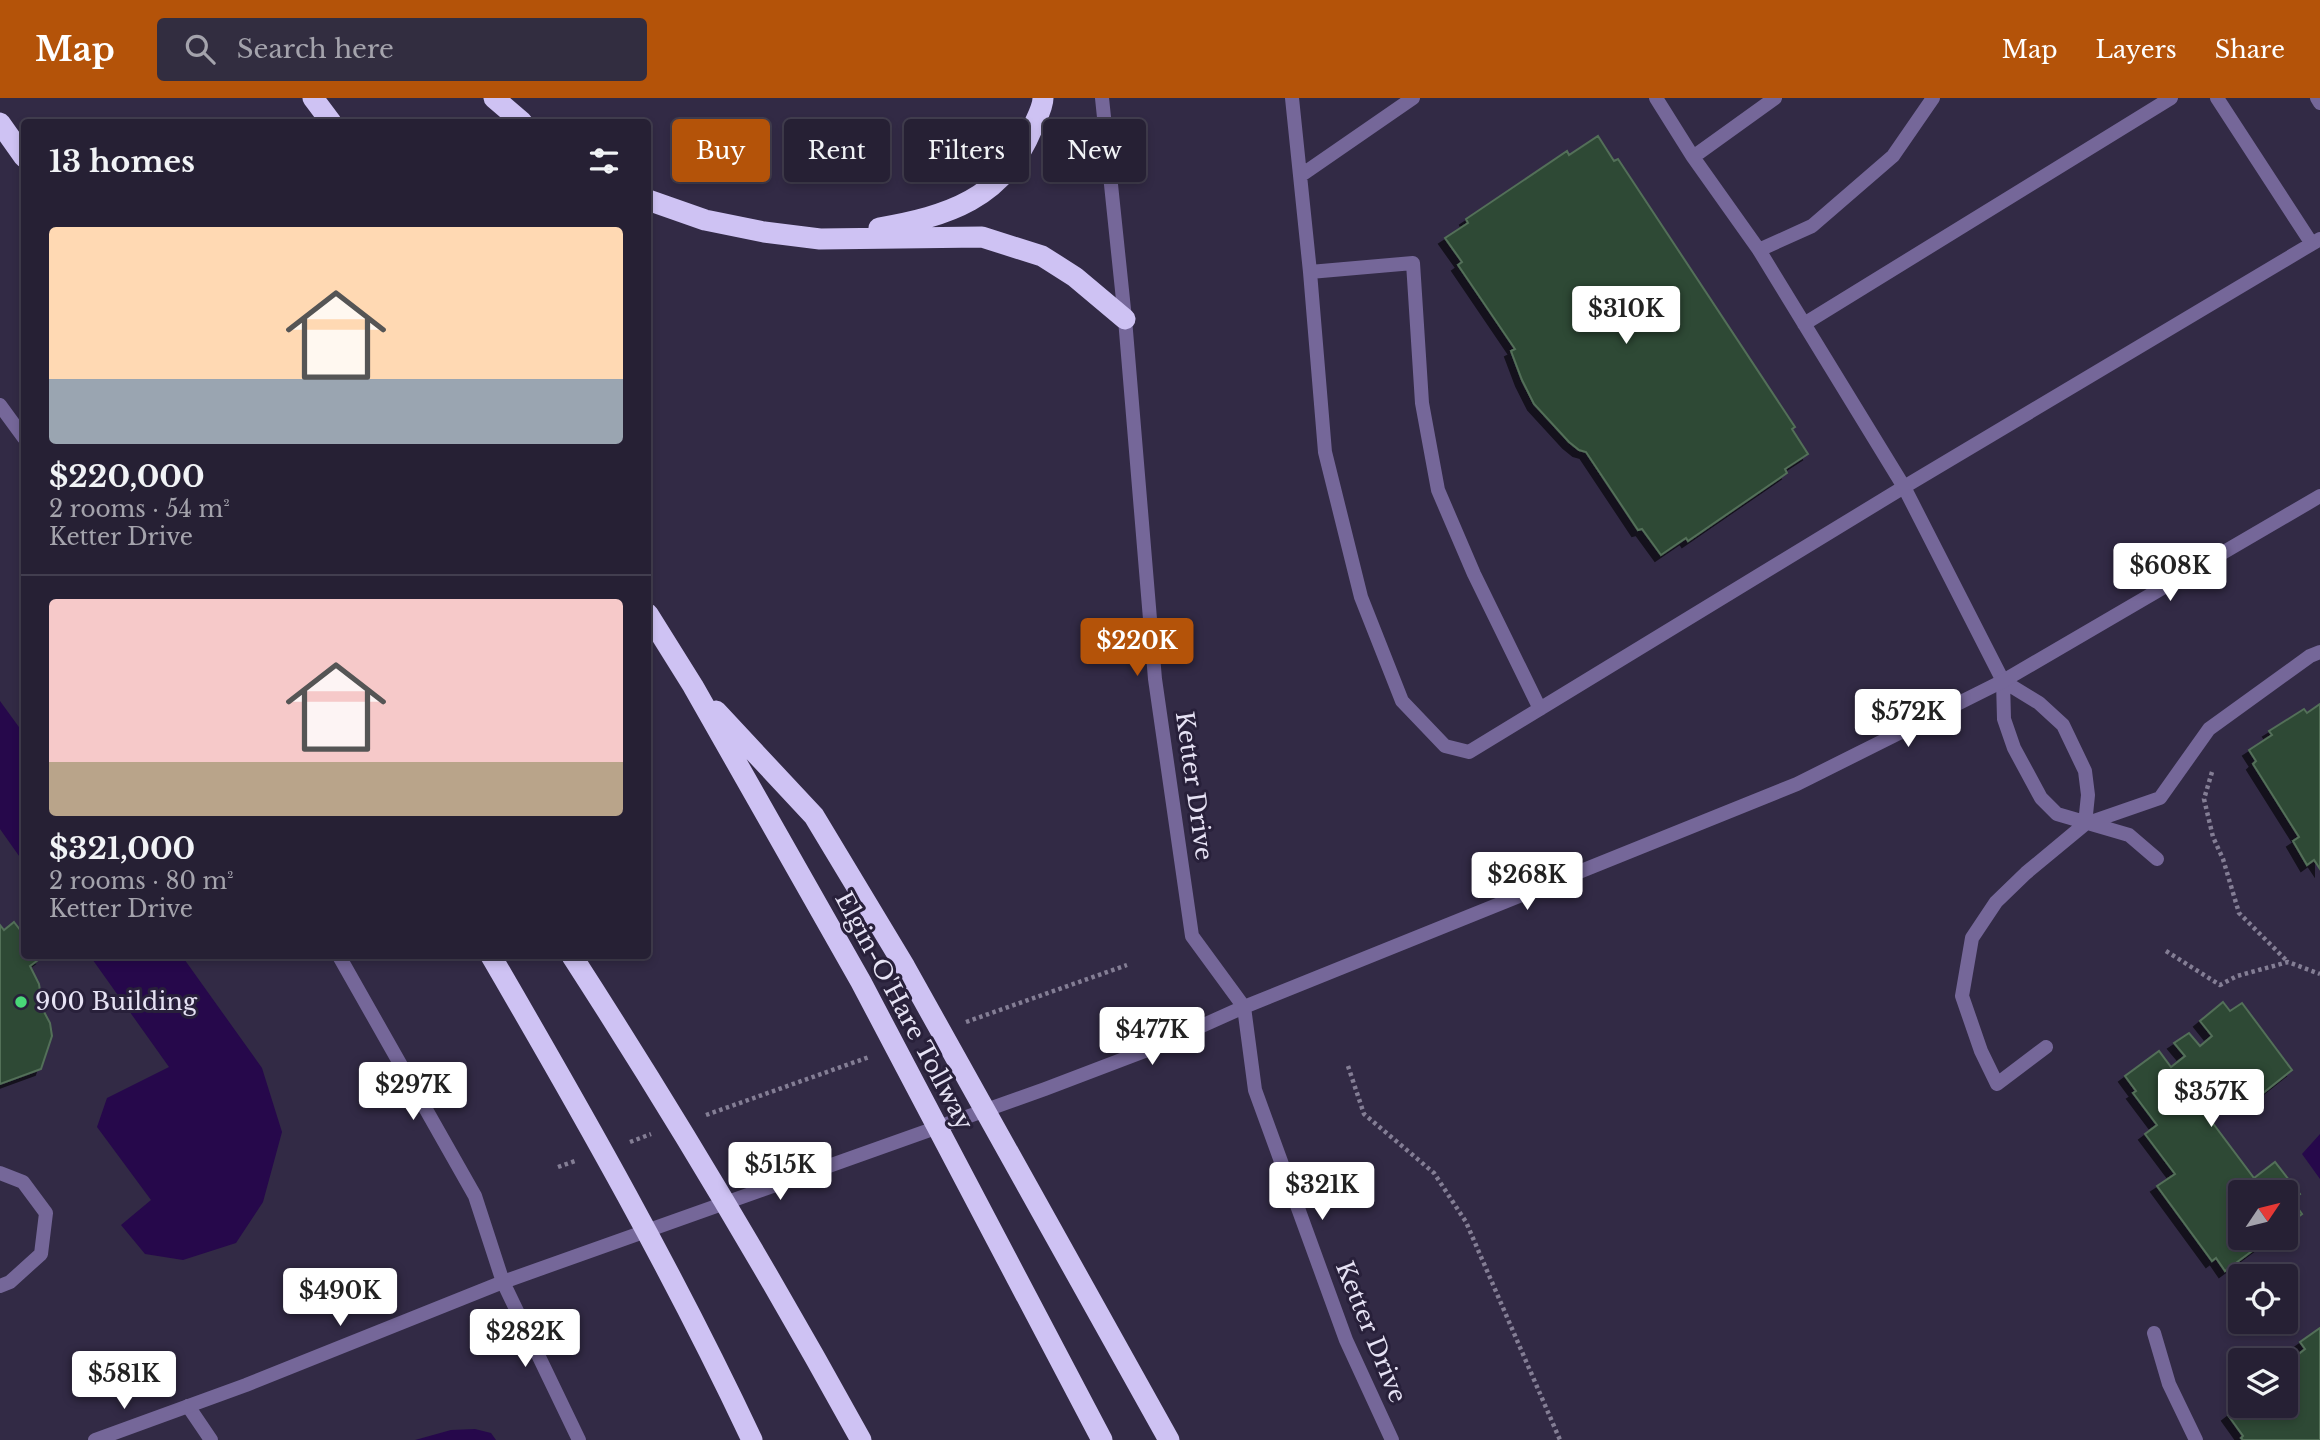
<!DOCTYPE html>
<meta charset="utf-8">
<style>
body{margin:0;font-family:"Libre Baskerville",serif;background:#322d40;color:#f1f3f6;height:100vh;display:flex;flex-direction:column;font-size:26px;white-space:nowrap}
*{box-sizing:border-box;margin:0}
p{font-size:23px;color:#a4a3ac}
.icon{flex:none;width:38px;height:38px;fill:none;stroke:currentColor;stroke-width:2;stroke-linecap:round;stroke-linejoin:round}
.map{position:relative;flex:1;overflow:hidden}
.drawer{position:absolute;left:21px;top:21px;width:630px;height:840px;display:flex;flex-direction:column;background:#262034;border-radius:7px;box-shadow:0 4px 10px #0003,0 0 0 2px #423e4f}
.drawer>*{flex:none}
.top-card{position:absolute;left:672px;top:21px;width:665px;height:63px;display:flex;gap:14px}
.needle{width:46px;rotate:55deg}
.fabs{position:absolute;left:2228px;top:1082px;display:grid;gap:14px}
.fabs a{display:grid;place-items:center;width:70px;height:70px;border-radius:7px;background:#262034;box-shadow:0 4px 10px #0003,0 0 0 2px #423e4f;font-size:35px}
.price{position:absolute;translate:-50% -60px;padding:0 16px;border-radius:7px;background:#fff;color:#222;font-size:23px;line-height:46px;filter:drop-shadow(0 2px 4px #0008)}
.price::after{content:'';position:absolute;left:50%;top:42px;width:21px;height:16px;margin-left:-10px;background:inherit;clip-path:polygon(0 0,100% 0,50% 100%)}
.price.active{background:#b45309;color:#fff}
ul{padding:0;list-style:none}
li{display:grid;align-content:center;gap:14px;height:371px;padding:0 28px}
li+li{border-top:2px solid #423e4f}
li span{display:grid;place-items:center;height:217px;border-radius:7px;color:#555}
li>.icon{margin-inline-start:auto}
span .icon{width:126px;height:126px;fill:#fffc;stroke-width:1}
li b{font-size:30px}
h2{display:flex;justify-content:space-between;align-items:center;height:84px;padding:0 28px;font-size:30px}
.pill{padding:0 24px;border-radius:7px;background:#262034;box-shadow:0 4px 10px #0003,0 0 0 2px #423e4f;font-size:24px;line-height:63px}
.pill.active{background:#b45309;color:#fff}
header{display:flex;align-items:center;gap:42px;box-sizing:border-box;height:98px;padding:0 35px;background:#b45309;color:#fff}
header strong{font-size:33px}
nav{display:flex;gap:38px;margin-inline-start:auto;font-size:24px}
.search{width:490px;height:63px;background:#322d40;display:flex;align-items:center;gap:18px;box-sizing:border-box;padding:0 24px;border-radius:7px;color:#a4a3ac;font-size:26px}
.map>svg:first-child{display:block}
</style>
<header>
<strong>Map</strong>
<div class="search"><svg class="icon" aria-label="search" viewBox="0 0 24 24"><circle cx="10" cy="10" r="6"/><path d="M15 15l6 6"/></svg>Search here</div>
<nav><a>Map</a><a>Layers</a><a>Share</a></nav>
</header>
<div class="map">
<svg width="2320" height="1342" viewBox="0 0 2320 1342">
<defs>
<filter id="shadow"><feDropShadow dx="-6" dy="6" stdDeviation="0" flood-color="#0009"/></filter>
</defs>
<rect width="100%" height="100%" fill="#322a45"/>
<path fill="#26084b" d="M0,603L24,636V765L0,731Z
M90,858H182L262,970L282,1034L263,1104L236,1145L183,1162L145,1156L121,1127L151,1102L97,1029L107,1000L169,969Z
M2320,1036V1081L2302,1056Z
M475,1331L491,1335L496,1342H415L451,1332Z"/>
<path fill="#2f4a35" stroke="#536f59" stroke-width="2" filter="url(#shadow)" d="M1598,38L1614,63L1618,61L1795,329L1792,331L1808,356L1785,371L1787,375L1688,443L1686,440L1661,457L1642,431L1638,432L1586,354L1579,352L1569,344L1534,306L1522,282L1511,253L1515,251L1458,167L1462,164L1445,140L1468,125L1466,121L1567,53L1569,57Z
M2320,606V771L2314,762L2307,767L2293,743L2299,739L2253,666L2256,663L2249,652L2272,637L2269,633L2304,611L2307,615Z
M14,824L24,837V858H39L41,860L30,868L39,886L43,912L50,925L52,938L41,971L0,986V827L4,832Z
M2223,904L2230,913L2242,905L2292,972L2258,999L2244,981L2203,1012L2254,1080L2275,1064L2300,1096L2292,1102L2302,1116L2286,1128V1094H2240V1139H2271L2225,1173L2216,1160L2212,1163L2157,1088L2175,1076L2145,1036L2157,1027L2133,995L2136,993L2125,978L2159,953L2171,969L2185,958L2174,945L2189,935L2200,948L2212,938L2200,923Z
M2320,1230V1342H2243L2241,1340L2243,1338L2228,1317L2241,1307H2286V1266L2305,1251L2300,1244Z"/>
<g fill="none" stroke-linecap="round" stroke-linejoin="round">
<path stroke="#847e95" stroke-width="4.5" stroke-dasharray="3.5 3.5" stroke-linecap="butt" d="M2212,674L2204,701L2213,739L2223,761L2239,815L2288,864
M2166,853L2220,887L2237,878L2288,864L2320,876
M966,924L1127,867
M1348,968L1364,1016L1434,1075L1466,1124L1560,1342
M706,1017L869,959
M630,1044L651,1036
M558,1069L575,1063"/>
<path stroke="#756799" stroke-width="14" d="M1292,0L1310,174L1325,354L1361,499L1402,603L1445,648L1469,654L1904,389L1759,152
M1656,0L1693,59
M1775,0L1693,59L1759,152L1812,128L1893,58L1933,0
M2217,0L2312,146
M2317,0L2320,5
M1300,78L1413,0
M1310,174L1413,165L1422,305L1438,392L1474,476L1540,611
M1804,226L2171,0
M2003,583L2039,605L2063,627L2085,673L2088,697L2085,726
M2157,761L2129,737L2057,716L2041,700L2014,650L2004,621L2003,583L1904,389L2320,141
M2046,949L1997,986L1981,953L1962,898L1972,840L1996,804L2026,775L2085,726L2160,700L2209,631L2310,558L2320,554
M0,1075L23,1084L46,1115L41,1156L10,1184L0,1188
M2154,1235L2169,1286L2196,1342"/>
<path stroke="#756799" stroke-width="14" d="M188,1308L211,1342"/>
<path stroke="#756799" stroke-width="14" d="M1102,0L1125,221L1155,581L1192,838L1244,909L1255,992L1346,1242L1392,1342
M0,307L24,340
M339,858L475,1098L503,1184L579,1342
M95,1342L246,1287L503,1184L1045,991L1150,951L1244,909L1797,686L2003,583L2320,398"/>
<path stroke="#cec2f3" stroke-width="21" d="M313,0L331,24
M494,0L522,24
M0,25L24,59
M648,102L705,122L764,134L820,141L982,139L1042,158L1075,179L1125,221
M879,130C948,118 1003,101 1032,31C1036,21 1043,10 1043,0
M648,516L693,588L861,884L1102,1342
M716,613L814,718L905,869L1169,1342
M491,858C583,1016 674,1176 752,1342
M572,858C674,1016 770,1177 861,1342"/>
</g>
<circle fill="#49d778" stroke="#28203a" stroke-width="2.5" cx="21" cy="904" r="7"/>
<g text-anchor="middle" stroke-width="6" stroke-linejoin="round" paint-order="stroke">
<g font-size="24" fill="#e6e2f4" stroke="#28203a">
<text transform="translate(1194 688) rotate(82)" y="8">Ketter Drive</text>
<text transform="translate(904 913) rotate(62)" y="8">Elgin-O'Hare Tollway</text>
<text transform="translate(1371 1234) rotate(68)" y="8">Ketter Drive</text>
</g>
<g font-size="24" fill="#e6e2f4" stroke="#28203a" text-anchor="start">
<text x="35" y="912">900 Building</text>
</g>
</g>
</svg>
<div class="fabs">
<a><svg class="needle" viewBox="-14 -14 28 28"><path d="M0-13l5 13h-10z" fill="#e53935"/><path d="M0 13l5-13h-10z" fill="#a4a3ac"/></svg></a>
<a><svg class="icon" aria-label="locate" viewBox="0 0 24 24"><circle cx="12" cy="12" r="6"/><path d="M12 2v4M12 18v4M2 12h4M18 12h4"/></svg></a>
<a><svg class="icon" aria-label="layers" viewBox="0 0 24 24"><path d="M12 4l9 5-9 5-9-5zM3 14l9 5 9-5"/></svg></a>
</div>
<b class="price" style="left:1626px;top:248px">$310K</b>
<b class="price" style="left:2170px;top:505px">$608K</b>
<b class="price active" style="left:1137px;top:580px">$220K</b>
<b class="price" style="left:1908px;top:651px">$572K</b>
<b class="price" style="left:1527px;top:814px">$268K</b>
<b class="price" style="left:1152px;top:969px">$477K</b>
<b class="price" style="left:413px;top:1024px">$297K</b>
<b class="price" style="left:2211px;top:1031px">$357K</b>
<b class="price" style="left:780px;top:1104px">$515K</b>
<b class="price" style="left:1322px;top:1124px">$321K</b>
<b class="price" style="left:340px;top:1230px">$490K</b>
<b class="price" style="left:525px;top:1271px">$282K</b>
<b class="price" style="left:124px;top:1313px">$581K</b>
<div class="top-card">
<a class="pill active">Buy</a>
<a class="pill">Rent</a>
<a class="pill">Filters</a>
<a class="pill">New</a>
</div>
<section class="drawer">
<h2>13 homes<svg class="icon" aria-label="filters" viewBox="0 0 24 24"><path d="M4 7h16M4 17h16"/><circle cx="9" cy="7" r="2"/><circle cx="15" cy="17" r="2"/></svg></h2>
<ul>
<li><span style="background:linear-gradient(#ffd9b3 70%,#9aa5b1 0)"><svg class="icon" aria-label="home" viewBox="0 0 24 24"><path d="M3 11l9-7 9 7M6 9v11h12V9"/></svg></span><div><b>$220,000</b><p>2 rooms · 54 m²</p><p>Ketter Drive</p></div></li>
<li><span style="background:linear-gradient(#f6c9c9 75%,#b9a48a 0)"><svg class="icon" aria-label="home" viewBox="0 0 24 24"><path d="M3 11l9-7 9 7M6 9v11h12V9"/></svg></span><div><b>$321,000</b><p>2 rooms · 80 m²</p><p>Ketter Drive</p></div></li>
</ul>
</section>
</div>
